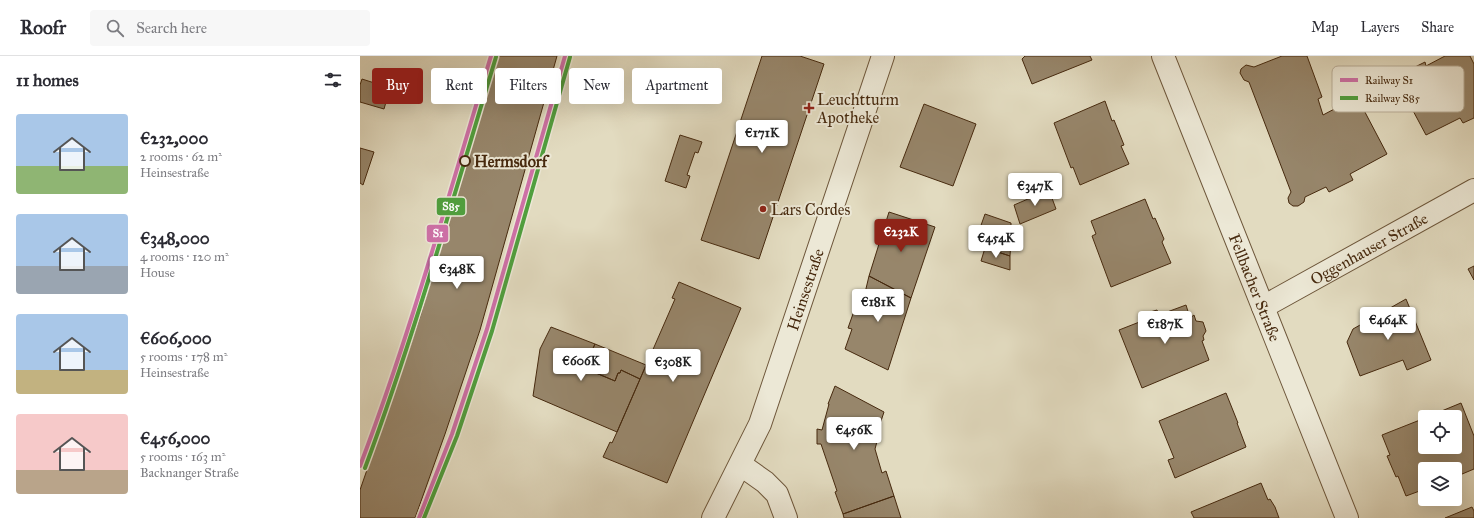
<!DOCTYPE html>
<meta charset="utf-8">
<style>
body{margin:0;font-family:"IM FELL Great Primer",serif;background:#f7f7f7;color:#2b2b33;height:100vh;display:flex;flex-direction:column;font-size:15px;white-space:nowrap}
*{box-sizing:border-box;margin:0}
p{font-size:13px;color:#7c7c81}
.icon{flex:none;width:22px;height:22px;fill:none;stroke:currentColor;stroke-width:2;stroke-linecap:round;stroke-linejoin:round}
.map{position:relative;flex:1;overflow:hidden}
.panel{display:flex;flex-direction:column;background:#fff;width:360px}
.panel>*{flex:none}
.hud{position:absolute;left:12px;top:12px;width:380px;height:36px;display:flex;gap:8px}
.fabs{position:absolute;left:1058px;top:354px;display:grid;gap:8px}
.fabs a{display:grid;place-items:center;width:44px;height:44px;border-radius:4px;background:#fff;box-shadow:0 4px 16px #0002;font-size:20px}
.price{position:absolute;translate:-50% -34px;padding:0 9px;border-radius:4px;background:#fff;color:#222;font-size:13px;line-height:26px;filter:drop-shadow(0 1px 2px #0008)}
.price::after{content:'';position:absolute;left:50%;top:24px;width:12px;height:9px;margin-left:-6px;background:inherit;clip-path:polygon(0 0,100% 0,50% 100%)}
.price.on{background:#8f2418;color:#fff}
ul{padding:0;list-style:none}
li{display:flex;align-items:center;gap:12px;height:100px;padding:0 16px}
li span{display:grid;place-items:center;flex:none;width:112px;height:80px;border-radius:4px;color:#555}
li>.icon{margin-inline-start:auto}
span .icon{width:48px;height:48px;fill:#fffc;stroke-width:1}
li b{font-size:17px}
h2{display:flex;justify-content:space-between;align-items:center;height:48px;padding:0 16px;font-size:17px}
.chip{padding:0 14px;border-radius:4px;background:#fff;box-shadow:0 4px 16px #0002;font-size:14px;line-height:36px}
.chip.on{background:#8f2418;color:#fff}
header{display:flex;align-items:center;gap:24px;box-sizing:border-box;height:56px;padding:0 20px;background:#fff;border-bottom:1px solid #e1e1e2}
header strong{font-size:19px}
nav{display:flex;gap:22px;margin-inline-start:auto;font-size:14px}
.search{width:280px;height:36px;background:#f7f7f7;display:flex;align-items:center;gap:10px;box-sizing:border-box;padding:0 14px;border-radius:4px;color:#7c7c81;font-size:15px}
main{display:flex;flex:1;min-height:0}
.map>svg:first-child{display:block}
</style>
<header>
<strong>Roofr</strong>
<div class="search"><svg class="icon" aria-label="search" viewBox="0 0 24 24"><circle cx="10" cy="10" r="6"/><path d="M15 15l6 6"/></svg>Search here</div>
<nav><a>Map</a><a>Layers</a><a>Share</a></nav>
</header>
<main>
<section class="panel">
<h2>11 homes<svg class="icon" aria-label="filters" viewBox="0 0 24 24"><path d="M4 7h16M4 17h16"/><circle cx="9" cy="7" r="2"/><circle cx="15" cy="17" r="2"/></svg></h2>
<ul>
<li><span style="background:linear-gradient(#a9c7e8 65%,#8fb573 0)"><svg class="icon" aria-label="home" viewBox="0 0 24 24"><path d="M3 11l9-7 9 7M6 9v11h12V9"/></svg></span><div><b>€232,000</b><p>2 rooms · 62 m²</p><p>Heinsestraße</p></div></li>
<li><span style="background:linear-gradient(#a9c7e8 65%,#9aa5b1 0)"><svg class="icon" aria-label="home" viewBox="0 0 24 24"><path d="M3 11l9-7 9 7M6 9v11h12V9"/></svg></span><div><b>€348,000</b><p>4 rooms · 120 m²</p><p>House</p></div></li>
<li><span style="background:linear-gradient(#a9c7e8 70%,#c2b280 0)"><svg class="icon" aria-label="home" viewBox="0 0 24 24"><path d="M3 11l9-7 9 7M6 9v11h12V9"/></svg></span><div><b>€606,000</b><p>5 rooms · 178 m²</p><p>Heinsestraße</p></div></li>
<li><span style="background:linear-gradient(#f6c9c9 70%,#b9a48a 0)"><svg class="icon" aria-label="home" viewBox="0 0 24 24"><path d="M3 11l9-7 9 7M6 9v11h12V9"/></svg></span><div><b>€456,000</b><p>5 rooms · 163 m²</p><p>Backnanger Straße</p></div></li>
</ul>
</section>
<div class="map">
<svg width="1114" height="462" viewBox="0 0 1114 462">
<rect width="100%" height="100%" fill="#e2dbc0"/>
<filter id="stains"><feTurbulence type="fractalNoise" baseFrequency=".005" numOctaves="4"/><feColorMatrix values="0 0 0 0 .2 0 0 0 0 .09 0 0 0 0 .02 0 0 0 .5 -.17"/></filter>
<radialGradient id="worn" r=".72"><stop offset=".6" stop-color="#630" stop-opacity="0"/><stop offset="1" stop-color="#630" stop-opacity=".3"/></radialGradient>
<path fill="#97866b" stroke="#46290e" d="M138,0H197L120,274L85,378L55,462H0V434L60,261Z
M402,0H440L464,8L399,203L341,184Z
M665,0H730L732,4L672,28L662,3Z
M922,0H947L962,41L958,43L963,59L997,41L1027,98L990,118L993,124L969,136L966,131L945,141L944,146L938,150H933L929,147L928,142L931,136L889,26L884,24L880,17L881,13L886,9L894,11Z
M1085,0H1110L1114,8V62L1103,67L1100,62L1066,79L1035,21L1065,6L1066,10Z
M2,23L30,32L24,53L0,46V29Z
M745,45L752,65L754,64L764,89L761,90L769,108L720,129L713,111L711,112L694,67Z
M564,48L616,68L593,130L540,111Z
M320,79L342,86L338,97L335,96L327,119L330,120L326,132L305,125Z
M0,92L14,96L3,129L0,127Z
M689,134L696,153L660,168L654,149Z
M785,143L793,163L795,162L804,183L802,186L811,207L751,231L732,180L736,178L731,165Z
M529,156L575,171L551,242L509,220Z
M625,158L651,167V185L619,175Z
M624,177L651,185L650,200L620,190Z
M625,192L650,200V214L621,205Z
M1114,210V224L1108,213Z
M509,220L551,242L528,314L485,293L492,273L488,272L500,238L504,241Z
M319,226L381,252L307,427L243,401L250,386L252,387L257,376L315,243L312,242Z
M1046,243L1071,304L1047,314L1043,304L1000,320L987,286L993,273Z
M826,249L830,262L834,259L836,265L843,266L846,275L843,280L844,284L842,285L849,304L782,332L759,274L782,265L780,259L797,254L799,259Z
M191,271L235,288L224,312L255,325L258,317H260L261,314L280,323L257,376L173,340L180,293Z
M235,288L286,309L280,323L261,314L260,317H258L255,325L224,312Z
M475,330L524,356L517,377L519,378L515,393L522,417L526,415L534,440L483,458L475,436L477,435L461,388H457V373L462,374L469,348H468Z
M866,337L878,367H877L886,391L815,422L808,404L814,402L799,365Z
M1101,347L1114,380V413L1095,421V413H1065V433L1046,440L1038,420L1036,421L1027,400L1030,399L1022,379L1065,362V391H1095V361H1067Z
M901,427L908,444L910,443L915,451L919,462H834L831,456Z
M534,440L541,462H484L483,458Z
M1112,451L1114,455V462H1085Z"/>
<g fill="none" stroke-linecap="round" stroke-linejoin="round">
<defs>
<g id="street">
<path id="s1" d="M803,0L987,462"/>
<path id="s2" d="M903,251L1114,134"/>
<path d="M381,409L405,426L417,438L426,462"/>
<path id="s3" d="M353,462L400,368L523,0"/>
</g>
</defs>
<use href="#street" stroke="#6d563a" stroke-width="24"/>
<use href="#street" stroke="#ece8d6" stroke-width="22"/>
<defs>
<path id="rail-1" d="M0,410C51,276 89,137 131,0
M59,462L92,378L127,273L205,0"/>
<path id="rail-2" d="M5,412C55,277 94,139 136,1
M64,462L97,380L132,275L210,1"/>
</defs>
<use href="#rail-1" stroke="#ece8d6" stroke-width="7"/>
<use href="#rail-2" stroke="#ece8d6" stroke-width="7"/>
<use href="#rail-1" stroke="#cd70a6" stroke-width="4"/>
<use href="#rail-2" stroke="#509f3e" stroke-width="4"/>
</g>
<g fill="#8f2418" stroke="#ece8d6" stroke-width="1.5">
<path d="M447 46h4v4h4v4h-4v4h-4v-4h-4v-4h4z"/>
<circle cx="403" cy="153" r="4"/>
</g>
<circle fill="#ece8d6" stroke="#46290e" stroke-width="2" cx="105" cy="105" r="5"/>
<g text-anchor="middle" stroke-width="4" stroke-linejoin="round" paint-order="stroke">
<g font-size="16" fill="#46290e" stroke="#ece8d6" text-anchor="start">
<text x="457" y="49">Leuchtturm<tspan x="457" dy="18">Apotheke</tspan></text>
<text x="411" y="159">Lars Cordes</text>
</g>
<g font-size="16" font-weight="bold" fill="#46290e" stroke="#ece8d6" text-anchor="start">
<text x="114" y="111">Hermsdorf</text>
</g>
<g font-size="16" fill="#46290e" stroke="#ece8d6">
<text dy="6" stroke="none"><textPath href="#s2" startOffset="121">Oggenhauser Straße</textPath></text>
<text dy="6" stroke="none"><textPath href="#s1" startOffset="249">Fellbacher Straße</textPath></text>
<text dy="6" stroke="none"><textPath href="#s3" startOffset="247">Heinsestraße</textPath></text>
</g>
</g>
<rect x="972" y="10" width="132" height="46" rx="6" fill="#ece8d6" stroke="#baaf9a" stroke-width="1"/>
<rect x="980" y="22" width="18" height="4" fill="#cd70a6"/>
<rect x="980" y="40" width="18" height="4" fill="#509f3e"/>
<g font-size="11" fill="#46290e">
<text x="1005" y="28">Railway S1</text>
<text x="1005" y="46">Railway S85</text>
</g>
<g stroke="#ece8d6" stroke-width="1.5">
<rect x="76" y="141" width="30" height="19" rx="4" fill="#509f3e"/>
<rect x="66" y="168" width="23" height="19" rx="4" fill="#cd70a6"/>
</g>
<g font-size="11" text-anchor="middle" font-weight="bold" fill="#fff">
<text x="91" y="154">S85</text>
<text x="78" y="181">S1</text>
</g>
<rect width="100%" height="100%" filter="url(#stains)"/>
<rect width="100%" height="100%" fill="url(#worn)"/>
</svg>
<div class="fabs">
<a><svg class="icon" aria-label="locate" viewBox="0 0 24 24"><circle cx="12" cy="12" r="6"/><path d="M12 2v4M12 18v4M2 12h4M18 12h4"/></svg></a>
<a><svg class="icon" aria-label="layers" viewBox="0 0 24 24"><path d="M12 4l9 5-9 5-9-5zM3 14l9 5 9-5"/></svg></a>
</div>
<b class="price" style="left:402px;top:98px">€171K</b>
<b class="price" style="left:675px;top:151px">€347K</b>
<b class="price on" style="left:541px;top:197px">€232K</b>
<b class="price" style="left:636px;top:203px">€454K</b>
<b class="price" style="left:97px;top:234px">€348K</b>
<b class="price" style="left:518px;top:267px">€181K</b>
<b class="price" style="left:1028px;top:285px">€464K</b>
<b class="price" style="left:805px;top:289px">€187K</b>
<b class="price" style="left:221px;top:326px">€606K</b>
<b class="price" style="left:313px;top:327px">€308K</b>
<b class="price" style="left:494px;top:395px">€456K</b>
<div class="hud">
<a class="chip on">Buy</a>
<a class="chip">Rent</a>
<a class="chip">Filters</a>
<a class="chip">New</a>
<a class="chip">Apartment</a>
</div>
</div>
</main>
